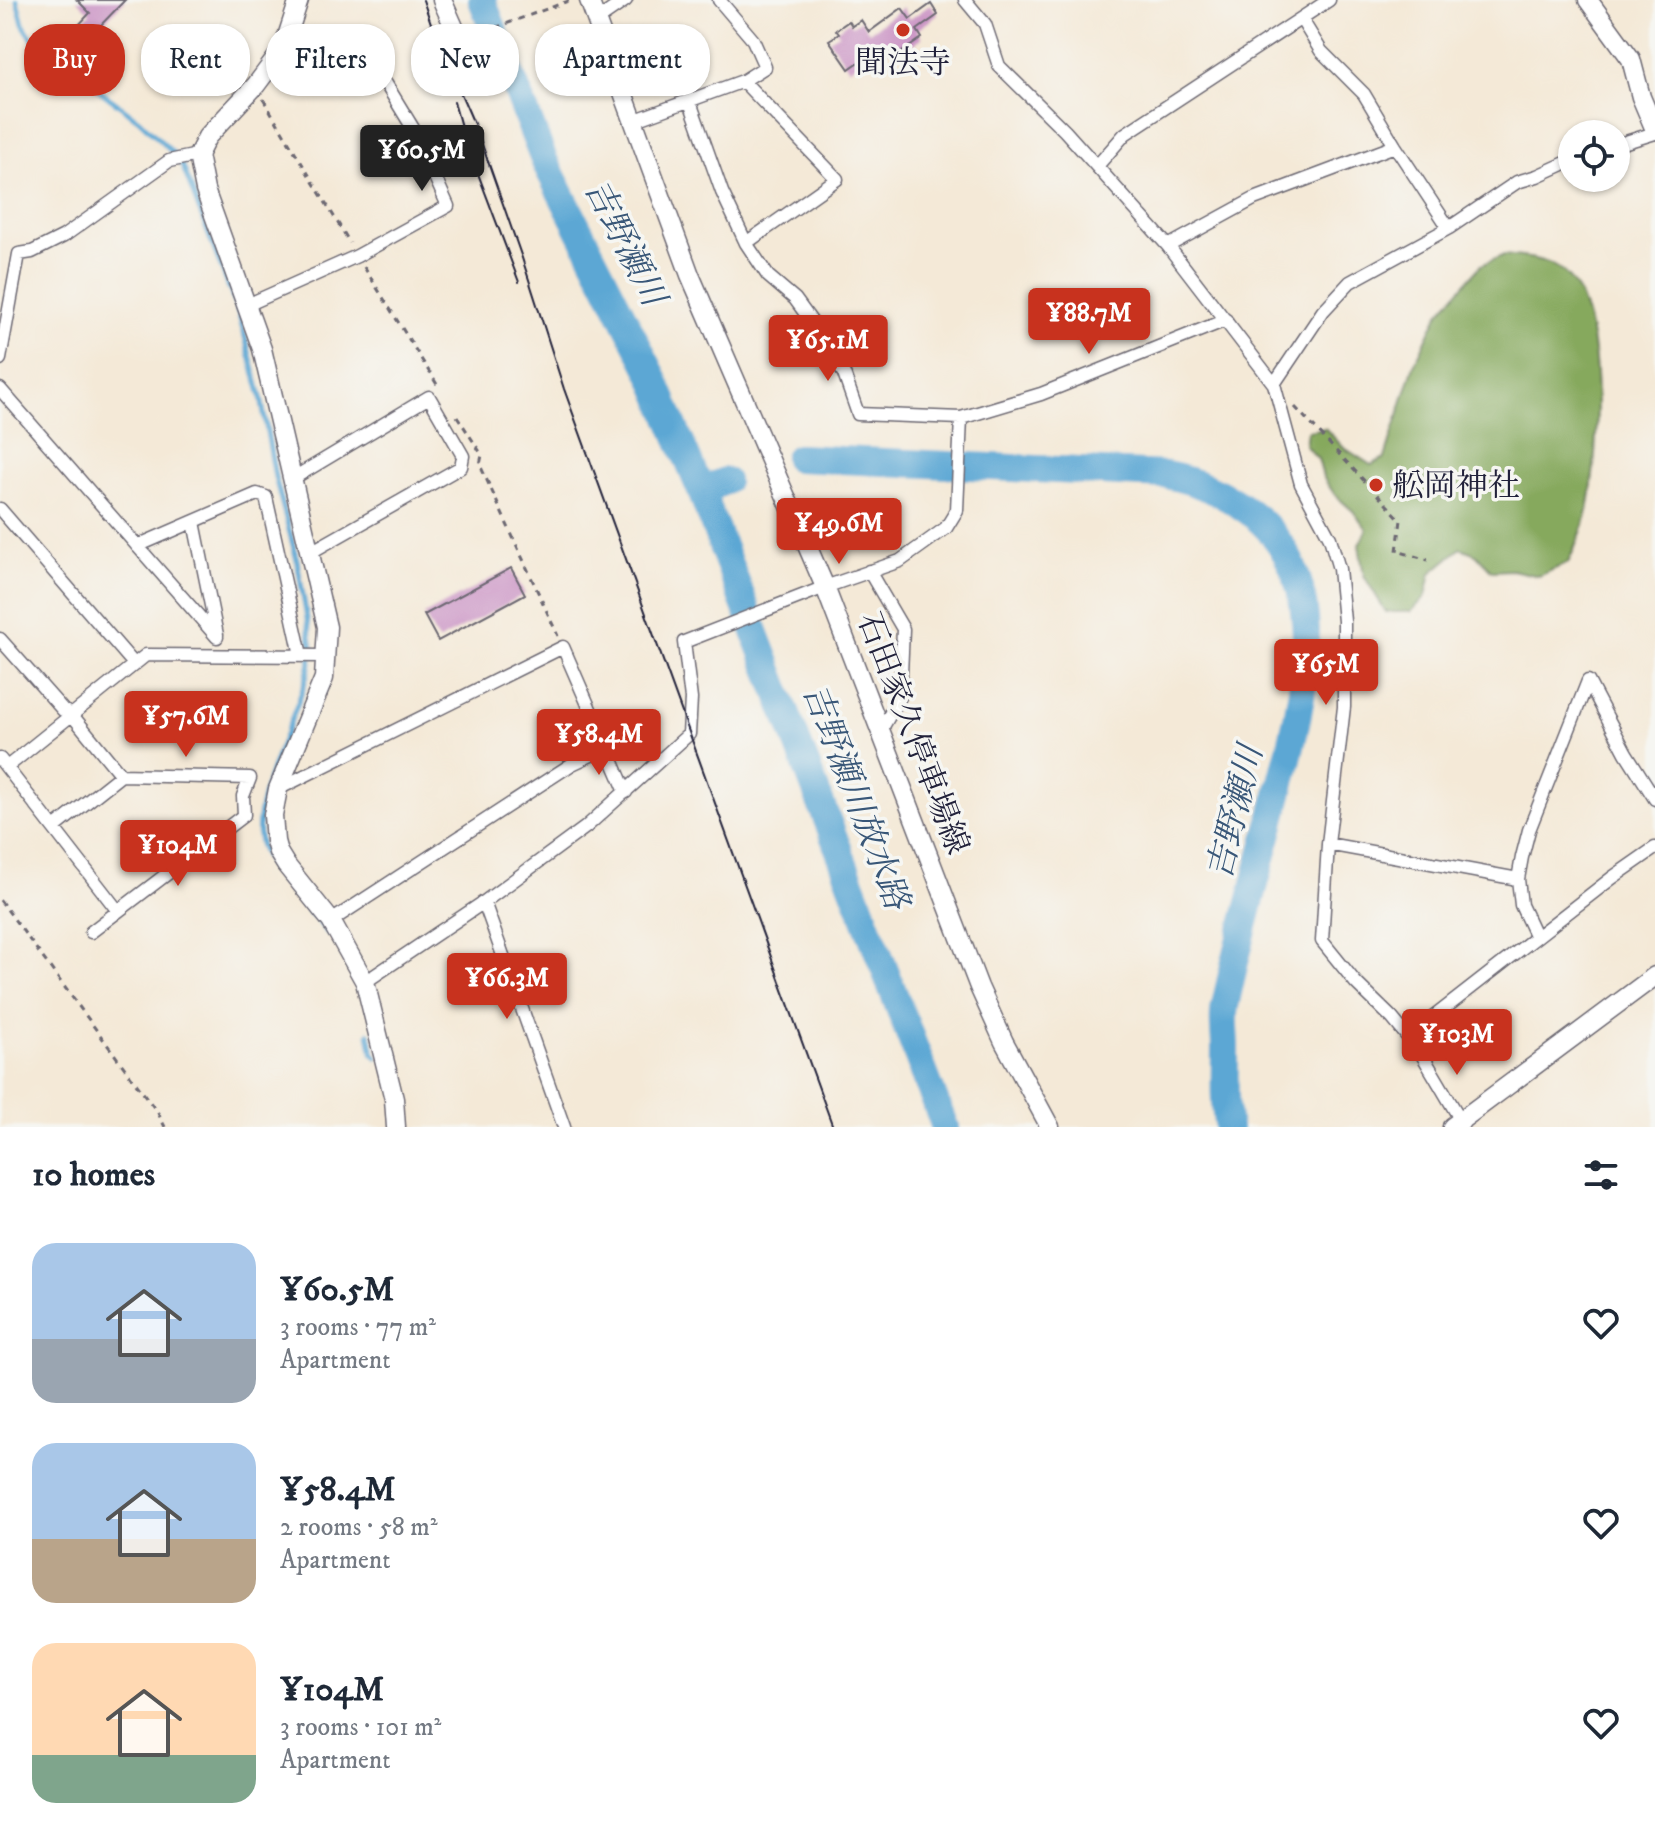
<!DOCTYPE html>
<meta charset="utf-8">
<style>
body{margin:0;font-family:"IM FELL DW Pica","Noto Serif JP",serif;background:#f2f2f3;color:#1f2937;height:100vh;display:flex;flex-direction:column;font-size:30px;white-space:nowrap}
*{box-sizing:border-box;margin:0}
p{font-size:26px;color:#747a83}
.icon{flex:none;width:44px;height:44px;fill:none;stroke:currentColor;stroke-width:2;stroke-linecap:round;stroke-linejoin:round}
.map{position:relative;height:1127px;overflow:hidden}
.sheet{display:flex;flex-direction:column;background:#fff;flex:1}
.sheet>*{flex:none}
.guide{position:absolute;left:24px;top:24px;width:800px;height:72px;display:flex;gap:16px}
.tools{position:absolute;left:1558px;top:120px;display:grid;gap:16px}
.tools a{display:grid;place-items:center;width:72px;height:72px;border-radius:50%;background:#fff;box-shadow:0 2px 6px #0004;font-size:40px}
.price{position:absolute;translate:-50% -68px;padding:0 18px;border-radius:8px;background:#c8321e;color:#fff;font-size:26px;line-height:52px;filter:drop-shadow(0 2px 4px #0008)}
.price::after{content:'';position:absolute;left:50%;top:48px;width:24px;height:18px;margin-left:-12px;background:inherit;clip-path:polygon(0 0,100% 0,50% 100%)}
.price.on{background:#222;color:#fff}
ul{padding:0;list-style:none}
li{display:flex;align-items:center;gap:24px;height:200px;padding:0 32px}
li span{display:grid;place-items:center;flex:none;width:224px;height:160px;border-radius:24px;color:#555}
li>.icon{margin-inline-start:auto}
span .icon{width:96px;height:96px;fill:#fffc;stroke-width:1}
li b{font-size:34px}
h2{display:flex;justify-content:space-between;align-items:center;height:96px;padding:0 32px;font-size:34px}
.chip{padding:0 28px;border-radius:32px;background:#fff;box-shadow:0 2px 6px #0004;font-size:28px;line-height:72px}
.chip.on{background:#c8321e;color:#fff}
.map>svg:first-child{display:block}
</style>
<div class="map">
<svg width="1655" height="1127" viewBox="0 0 1655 1127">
<rect width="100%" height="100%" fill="#f6f6f2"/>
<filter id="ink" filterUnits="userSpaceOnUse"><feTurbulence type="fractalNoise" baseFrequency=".0125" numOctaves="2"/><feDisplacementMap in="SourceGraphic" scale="16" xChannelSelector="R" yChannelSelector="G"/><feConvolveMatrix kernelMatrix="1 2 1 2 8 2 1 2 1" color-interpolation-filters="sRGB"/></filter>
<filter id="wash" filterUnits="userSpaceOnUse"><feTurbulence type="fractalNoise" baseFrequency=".006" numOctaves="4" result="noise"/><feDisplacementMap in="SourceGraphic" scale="32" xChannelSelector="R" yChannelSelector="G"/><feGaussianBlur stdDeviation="1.8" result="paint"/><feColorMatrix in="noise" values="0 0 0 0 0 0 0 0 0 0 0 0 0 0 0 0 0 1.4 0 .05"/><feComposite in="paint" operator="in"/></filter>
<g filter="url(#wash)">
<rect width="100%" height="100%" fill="#f4e9d7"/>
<path fill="#86a95d" stroke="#54664c" stroke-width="2" d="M1504,255C1522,257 1543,258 1558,268C1610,303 1598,451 1589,505C1585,526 1576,545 1568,563L1539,576L1512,570L1492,571L1476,554L1461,548L1431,573L1426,596L1411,612H1386L1364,576L1359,545L1367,529L1353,511L1335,495L1323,477L1318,459L1305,445L1307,431L1325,428L1343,447L1371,465L1385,458L1414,365L1439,313L1481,265Z"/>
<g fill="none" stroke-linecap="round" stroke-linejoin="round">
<path stroke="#5ba7d4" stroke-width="5" d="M17,0L23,24L35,43L139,120L173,153L183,167L239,314L261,397L275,477L297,560L312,648C308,708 241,801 263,852C277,883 307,906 328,933
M369,1033L373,1054L377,1057"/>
<path stroke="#5ba7d4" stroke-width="28" d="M482,0L544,160L652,374L701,491L725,481
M798,458L1166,475C1197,481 1222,492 1248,511C1341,579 1300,711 1276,805C1259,871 1239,938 1225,1006C1222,1019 1225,1034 1225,1048C1225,1074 1223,1101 1228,1127
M701,491L945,1127"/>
</g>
<g id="blocks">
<path fill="#cb94c5" d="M77,0H125L97,29L101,33L91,44L75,29L90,13Z
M931,4L938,15L917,30L922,38L899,54L894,47L880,56L876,50L849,69L829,40L839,34L836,30L849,21L852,26L861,20L869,32L902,8L910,19Z
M511,568L525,594L438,641L424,615Z"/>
</g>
</g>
<g filter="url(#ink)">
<use href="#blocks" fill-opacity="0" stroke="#6c6872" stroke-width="2"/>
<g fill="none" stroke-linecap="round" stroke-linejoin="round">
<defs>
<path id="street" d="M965,0L985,24L999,66L1065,131L1168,246L1274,384L1301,484L1330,538L1339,569L1344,621V707L1328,844L1322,941L1356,983L1392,1018L1421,1053L1463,1124
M597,20L626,0
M1302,20L1321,51L1364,94L1395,146L1449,228
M743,81L837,179L746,243
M690,102L722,192L746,243L768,276L795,299L819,332L844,374L858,414L961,418L1041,394L1226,320
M633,121L743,81L765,67L753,40L719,0
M1616,145L1655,133
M1097,166L1125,134L1329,0
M1168,246L1254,199L1395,146
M247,305L357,256L448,206L414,130L386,84L288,35
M0,359L19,254L32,252L64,236L169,161L198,155
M1274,384L1323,311L1350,282L1449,228L1517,182L1537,176L1572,160
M0,389L217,637
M292,479L429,397L463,456L461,467L311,552
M0,509L134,664
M194,522L217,635
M137,546L257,494L266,497L301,655
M869,571L903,629L900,697L881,730
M0,639L63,710L72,715L121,775
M0,759L118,911
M7,767L146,655L327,656
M278,789L563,647L626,792
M54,828L121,775L250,778L243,796L244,815L91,932
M1328,844L1518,879
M484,902L564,1127
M331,921L572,764L606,748
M1536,937L1521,905L1518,879L1522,857L1529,830L1588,681L1626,753L1655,799
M365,982L484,902L586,827L689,734L691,699L684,642L825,587L900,561L946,528L957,510L961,418
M1408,1037L1612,878L1655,848"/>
<path id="secondary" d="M299,0L283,49L256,85L207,137L198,155L205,190L262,349L327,627L324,678L278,789L273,815L275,841L278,852L286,865L331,921L365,982L394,1099L396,1127
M442,0L468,59
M589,0L690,275L825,587L979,987L1004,1042L1050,1127
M1588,0L1631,59L1641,97L1655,130
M1452,1127L1655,976"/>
</defs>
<use href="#street" stroke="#6c6872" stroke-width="15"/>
<use href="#secondary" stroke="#6c6872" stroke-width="21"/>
<path stroke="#6c6872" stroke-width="3" stroke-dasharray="6 6" stroke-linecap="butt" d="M473,36L571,0
M263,99L350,243
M364,267L438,386
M1295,407L1401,520L1397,551L1428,560
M457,416L482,455L480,465L558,636
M0,900L158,1113L165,1127"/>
<use href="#street" stroke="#fff" stroke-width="12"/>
<use href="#secondary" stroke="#fff" stroke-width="18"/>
<path stroke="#22223b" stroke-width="2" d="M423,0L438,44
M435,34L478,133L522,258L564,389L833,1127
M454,102L463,134L519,282"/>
</g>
</g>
<g fill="#c8321e" stroke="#f6f6f2" stroke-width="3">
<circle cx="903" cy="30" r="8"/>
<circle cx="1376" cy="485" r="8"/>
</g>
<g text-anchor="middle" stroke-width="7" stroke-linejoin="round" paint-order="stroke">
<g font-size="32" fill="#22223b" stroke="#f6f6f2">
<text x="903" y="73">聞法寺</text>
<text x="1392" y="496" text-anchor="start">舩岡神社</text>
</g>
<g font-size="32" fill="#22223b" stroke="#f6f6f2">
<text transform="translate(914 733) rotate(69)" y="11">石田家久停車場線</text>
</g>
<g font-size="34" font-style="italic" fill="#395778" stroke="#f6f6f2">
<text transform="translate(626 242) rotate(63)" y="12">吉野瀬川</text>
<text transform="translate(857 796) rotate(69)" y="12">吉野瀬川放水路</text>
<text transform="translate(1234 812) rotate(-76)" y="12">吉野瀬川</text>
</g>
</g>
</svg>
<div class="tools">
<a><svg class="icon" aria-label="locate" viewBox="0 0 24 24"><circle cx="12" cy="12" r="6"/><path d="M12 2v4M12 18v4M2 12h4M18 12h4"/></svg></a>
</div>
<b class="price on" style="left:422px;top:193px">¥60.5M</b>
<b class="price" style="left:1089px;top:356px">¥88.7M</b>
<b class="price" style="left:828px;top:383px">¥65.1M</b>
<b class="price" style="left:839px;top:566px">¥49.6M</b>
<b class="price" style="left:1326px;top:707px">¥65M</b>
<b class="price" style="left:186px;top:759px">¥57.6M</b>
<b class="price" style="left:599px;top:777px">¥58.4M</b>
<b class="price" style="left:178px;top:888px">¥104M</b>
<b class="price" style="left:507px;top:1021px">¥66.3M</b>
<b class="price" style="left:1457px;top:1077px">¥103M</b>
<div class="guide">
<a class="chip on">Buy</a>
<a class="chip">Rent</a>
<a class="chip">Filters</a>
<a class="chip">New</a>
<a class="chip">Apartment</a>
</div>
</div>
<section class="sheet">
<h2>10 homes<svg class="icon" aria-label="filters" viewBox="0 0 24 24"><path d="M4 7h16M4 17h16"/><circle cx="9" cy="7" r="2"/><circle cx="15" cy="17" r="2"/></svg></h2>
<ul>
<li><span style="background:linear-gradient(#a9c7e8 60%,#9aa5b1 0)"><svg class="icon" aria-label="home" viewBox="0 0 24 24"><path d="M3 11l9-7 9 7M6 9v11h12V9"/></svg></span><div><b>¥60.5M</b><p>3 rooms · 77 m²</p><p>Apartment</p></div><svg class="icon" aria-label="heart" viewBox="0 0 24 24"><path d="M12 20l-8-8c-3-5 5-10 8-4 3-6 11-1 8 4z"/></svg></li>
<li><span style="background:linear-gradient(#a9c7e8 60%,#b9a48a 0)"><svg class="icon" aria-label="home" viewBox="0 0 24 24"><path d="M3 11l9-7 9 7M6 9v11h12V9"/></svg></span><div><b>¥58.4M</b><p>2 rooms · 58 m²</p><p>Apartment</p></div><svg class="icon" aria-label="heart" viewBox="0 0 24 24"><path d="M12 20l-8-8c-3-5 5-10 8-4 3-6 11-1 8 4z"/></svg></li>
<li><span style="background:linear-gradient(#ffd9b3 70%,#7fa58c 0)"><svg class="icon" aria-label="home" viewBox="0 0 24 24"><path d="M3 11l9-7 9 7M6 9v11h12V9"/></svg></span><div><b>¥104M</b><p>3 rooms · 101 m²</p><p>Apartment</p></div><svg class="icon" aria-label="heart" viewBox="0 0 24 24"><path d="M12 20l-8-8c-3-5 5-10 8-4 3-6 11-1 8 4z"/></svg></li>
</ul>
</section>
